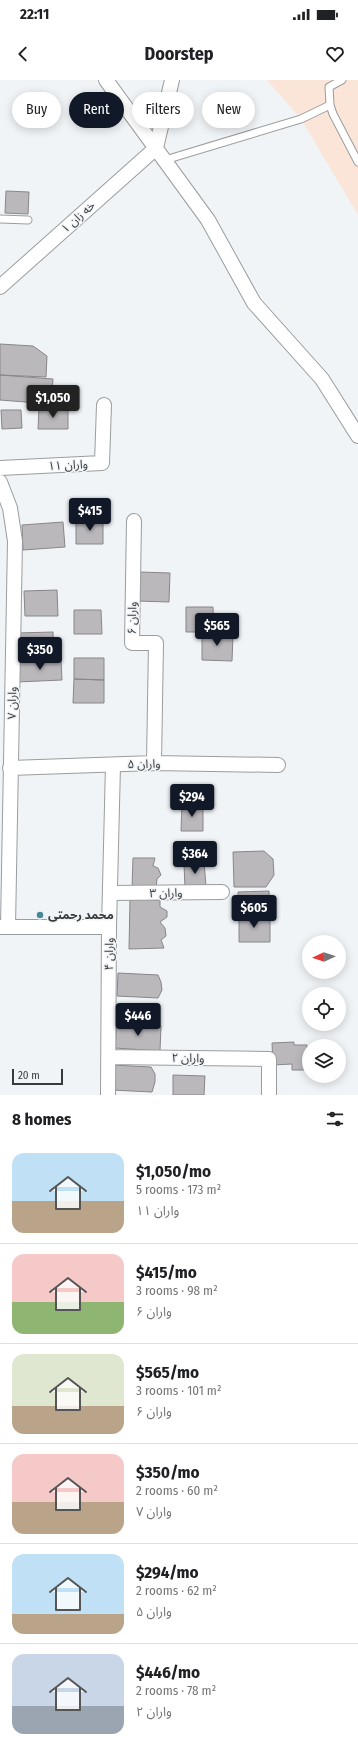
<!DOCTYPE html>
<meta charset="utf-8">
<style>
body{margin:0;font-family:"Fira Sans Condensed","Noto Sans Arabic",sans-serif;background:#f6f6f6;color:#202124;height:100vh;display:flex;flex-direction:column;font-size:15px;white-space:nowrap}
*{box-sizing:border-box;margin:0}
p{font-size:13px;color:#757577}
.icon{flex:none;width:22px;height:22px;fill:none;stroke:currentColor;stroke-width:2;stroke-linecap:round;stroke-linejoin:round}
.map{position:relative;height:1015px;overflow:hidden}
.sheet{display:flex;flex-direction:column;background:#fff;flex:1}
.sheet>*{flex:none}
.hud{position:absolute;left:12px;top:12px;width:334px;height:36px;display:flex;gap:8px}
.needle{width:26px;rotate:267deg}
.buttons{position:absolute;left:302px;top:855px;display:grid;gap:8px}
.buttons a{display:grid;place-items:center;width:44px;height:44px;border-radius:50%;background:#fff;box-shadow:0 2px 10px #0003;font-size:20px}
.scale{position:absolute;left:12px;bottom:10px;width:51px;box-sizing:border-box;padding-left:4px;border:2px solid #393a3b;border-top:0;font-size:11px;line-height:14px;white-space:nowrap;color:#393a3b;-webkit-text-stroke:3px #f1f4f7;paint-order:stroke}
.price{position:absolute;translate:-50% -34px;padding:0 9px;border-radius:4px;background:#111827;color:#fff;font-size:13px;line-height:26px;filter:drop-shadow(0 1px 2px #0008)}
.price::after{content:'';position:absolute;left:50%;top:24px;width:12px;height:9px;margin-left:-6px;background:inherit;clip-path:polygon(0 0,100% 0,50% 100%)}
.price.selected{background:#222;color:#fff}
ul{padding:0;list-style:none}
li{display:flex;align-items:center;gap:12px;height:100px;padding:0 12px}
li+li{border-top:1px solid #e0e0e0}
li span{display:grid;place-items:center;flex:none;width:112px;height:80px;border-radius:12px;color:#555}
li>.icon{margin-inline-start:auto}
span .icon{width:48px;height:48px;fill:#fffc;stroke-width:1}
li b{font-size:17px}
h2{display:flex;justify-content:space-between;align-items:center;height:48px;padding:0 12px;font-size:17px}
.pill{padding:0 14px;border-radius:18px;background:#fff;box-shadow:0 2px 10px #0003;font-size:14px;line-height:36px}
.pill.selected{background:#111827;color:#fff}
.status{display:flex;justify-content:space-between;align-items:center;height:28px;padding:0 20px;background:#fff;direction:ltr}
.status svg{height:11px;fill:currentColor}
header{display:flex;justify-content:space-between;align-items:center;height:52px;padding:0 12px;background:#fff;font-size:18px;font-weight:700}
.map>svg:first-child{display:block}
</style>
<div class="status"><b>22:11</b><svg viewBox="0 0 49 12"><path d="M0 12V9h3v3zM5 12V6h3v6zM10 12V3h3v9zM15 12V0h3v12zM26 1h20v11H26zM47 4h2v5h-2z"/></svg></div>
<header><svg class="icon" aria-label="back" viewBox="0 0 24 24"><path d="M15 5l-7 7 7 7"/></svg>Doorstep<svg class="icon" aria-label="heart" viewBox="0 0 24 24"><path d="M12 20l-8-8c-3-5 5-10 8-4 3-6 11-1 8 4z"/></svg></header>
<div class="map">
<svg width="358" height="1015" viewBox="0 0 358 1015">
<rect width="100%" height="100%" fill="#f1f4f7"/>
<path fill="#fbe5d8" d="M267,0H358V135L301,39Z"/>
<path fill="#bab8bb" stroke="#888689" d="M6,111L29,112L28,134L5,133Z
M0,264L33,266L47,276L46,297L0,295Z
M0,295L53,299L51,324L0,320Z
M39,328H68V349H38Z
M1,330H21L22,348L2,349Z
M76,441H103V464H76Z
M63,442L65,467L23,470L22,445Z
M139,492L170,493L169,522L137,521Z
M57,510L58,536H25L24,511Z
M186,527H213L214,552H186Z
M74,530H101L102,554H74Z
M53,552L54,581L18,582L17,553Z
M202,554L233,555L232,581L202,580Z
M74,578H104V600L74,599Z
M61,579L62,600L17,602L18,582Z
M74,599L104,600V623H73Z
M182,724H203V751H181Z
M264,771L273,779L274,795L266,807H234L233,772Z
M133,778H155L153,786L158,788L161,795L157,799L156,808H132Z
M204,782L206,806L185,808L184,784Z
M269,811L270,836L239,835L238,812Z
M130,819L160,820V827L167,831V837L160,842L165,848L166,856L161,860L164,868L129,869Z
M239,835L270,836V862H239Z
M118,893L158,895L161,902L162,910L158,918L117,916Z
M117,943L161,946L160,971L115,968Z
M294,962V965H307L308,990H292V984L273,985L272,963Z
M112,985L151,987L155,994V1002L152,1012L111,1010Z
M173,995L205,996L204,1015H173Z"/>
<g fill="none" stroke-linecap="round" stroke-linejoin="round">
<defs>
<path id="lane" d="M342,0L329,7L330,25L333,34L358,82
M165,80L301,39L330,25
M0,139L28,140"/>
<path id="street" d="M106,0L208,140L254,223L322,299L358,356
M0,207L156,68L172,0
M0,388L102,383L104,325
M0,402L10,428L15,461L8,847
M134,441L132,563H156L154,683
M10,688L154,683L278,685
M110,813L222,812
M0,847H109
M108,977L269,979V1015
M108,1015L109,847L113,685"/>
</defs>
<use href="#lane" stroke="#9a9d9f" stroke-width="9"/>
<use href="#street" stroke="#9a9d9f" stroke-width="16"/>
<use href="#lane" stroke="#fff" stroke-width="7"/>
<use href="#street" stroke="#fff" stroke-width="14"/>
</g>
<circle fill="#468a98" stroke="#f1f4f7" stroke-width="1.5" cx="40" cy="835" r="4"/>
<g text-anchor="middle" stroke-width="3" stroke-linejoin="round" paint-order="stroke">
<g font-size="12" fill="#393a3b" stroke="#f1f4f7">
<text transform="translate(78 137) rotate(-42)" y="4">خه زان ۱</text>
<text transform="translate(68 385) rotate(-3)" y="4">واران ۱۱</text>
<text transform="translate(132 538) rotate(-89)" y="4">واران ۶</text>
<text transform="translate(12 623) rotate(-89)" y="4">واران ۷</text>
<text transform="translate(144 684) rotate(-1)" y="4">واران ۵</text>
<text transform="translate(166 813) rotate(-1)" y="4">واران ۳</text>
<text transform="translate(109 874) rotate(-89)" y="4">واران ۴</text>
<text transform="translate(188 978) rotate(1)" y="4">واران ۲</text>
</g>
<g font-size="12" font-weight="bold" fill="#393a3b" stroke="#f1f4f7" text-anchor="start">
<text x="48" y="839">محمد رحمتی</text>
</g>
</g>
</svg>
<div class="buttons">
<a><svg class="needle" viewBox="-14 -14 28 28"><path d="M0-13l5 13h-10z" fill="#e53935"/><path d="M0 13l5-13h-10z" fill="#757577"/></svg></a>
<a><svg class="icon" aria-label="locate" viewBox="0 0 24 24"><circle cx="12" cy="12" r="6"/><path d="M12 2v4M12 18v4M2 12h4M18 12h4"/></svg></a>
<a><svg class="icon" aria-label="layers" viewBox="0 0 24 24"><path d="M12 4l9 5-9 5-9-5zM3 14l9 5 9-5"/></svg></a>
</div>
<div class="scale">20 m</div>
<b class="price selected" style="left:53px;top:339px">$1,050</b>
<b class="price" style="left:90px;top:452px">$415</b>
<b class="price" style="left:217px;top:567px">$565</b>
<b class="price" style="left:40px;top:591px">$350</b>
<b class="price" style="left:192px;top:738px">$294</b>
<b class="price" style="left:195px;top:795px">$364</b>
<b class="price" style="left:254px;top:849px">$605</b>
<b class="price" style="left:138px;top:957px">$446</b>
<div class="hud">
<a class="pill">Buy</a>
<a class="pill selected">Rent</a>
<a class="pill">Filters</a>
<a class="pill">New</a>
</div>
</div>
<section class="sheet">
<h2>8 homes<svg class="icon" aria-label="filters" viewBox="0 0 24 24"><path d="M4 7h16M4 17h16"/><circle cx="9" cy="7" r="2"/><circle cx="15" cy="17" r="2"/></svg></h2>
<ul>
<li><span style="background:linear-gradient(#bfe0f5 60%,#b9a48a 0)"><svg class="icon" aria-label="home" viewBox="0 0 24 24"><path d="M3 11l9-7 9 7M6 9v11h12V9"/></svg></span><div><b>$1,050/mo</b><p>5 rooms · 173 m²</p><p>واران ۱۱</p></div></li>
<li><span style="background:linear-gradient(#f6c9c9 60%,#8fb573 0)"><svg class="icon" aria-label="home" viewBox="0 0 24 24"><path d="M3 11l9-7 9 7M6 9v11h12V9"/></svg></span><div><b>$415/mo</b><p>3 rooms · 98 m²</p><p>واران ۶</p></div></li>
<li><span style="background:linear-gradient(#dfe7d0 65%,#b9a48a 0)"><svg class="icon" aria-label="home" viewBox="0 0 24 24"><path d="M3 11l9-7 9 7M6 9v11h12V9"/></svg></span><div><b>$565/mo</b><p>3 rooms · 101 m²</p><p>واران ۶</p></div></li>
<li><span style="background:linear-gradient(#f6c9c9 60%,#b9a48a 0)"><svg class="icon" aria-label="home" viewBox="0 0 24 24"><path d="M3 11l9-7 9 7M6 9v11h12V9"/></svg></span><div><b>$350/mo</b><p>2 rooms · 60 m²</p><p>واران ۷</p></div></li>
<li><span style="background:linear-gradient(#bfe0f5 75%,#b9a48a 0)"><svg class="icon" aria-label="home" viewBox="0 0 24 24"><path d="M3 11l9-7 9 7M6 9v11h12V9"/></svg></span><div><b>$294/mo</b><p>2 rooms · 62 m²</p><p>واران ۵</p></div></li>
<li><span style="background:linear-gradient(#c9d6e8 65%,#9aa5b1 0)"><svg class="icon" aria-label="home" viewBox="0 0 24 24"><path d="M3 11l9-7 9 7M6 9v11h12V9"/></svg></span><div><b>$446/mo</b><p>2 rooms · 78 m²</p><p>واران ۲</p></div></li>
</ul>
</section>
